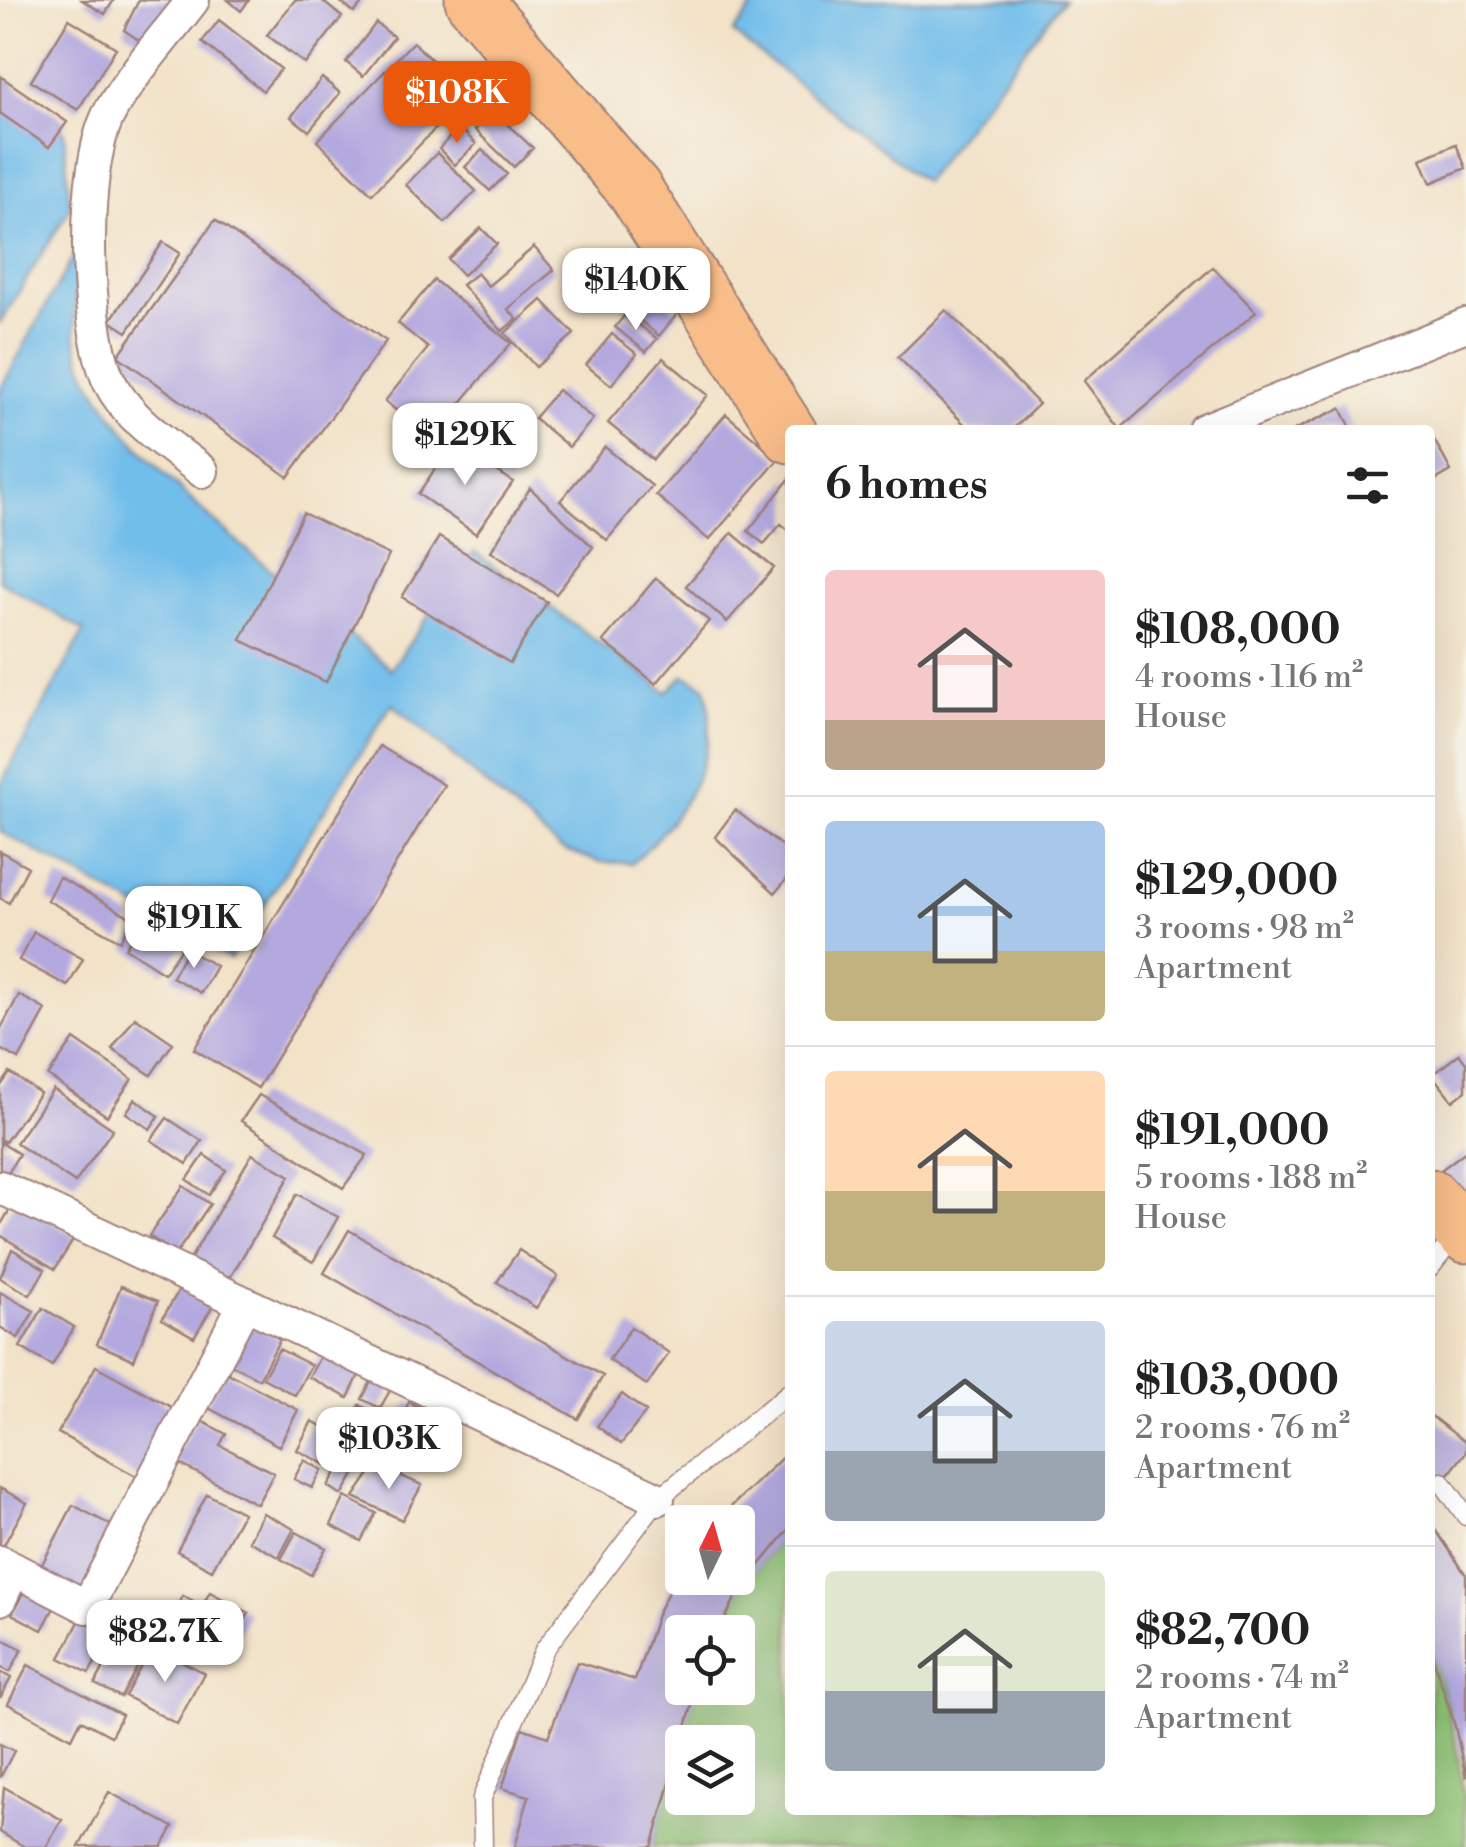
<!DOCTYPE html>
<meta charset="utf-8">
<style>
body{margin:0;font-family:"Libre Bodoni",serif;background:#f2f2f2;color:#222;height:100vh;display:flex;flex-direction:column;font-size:38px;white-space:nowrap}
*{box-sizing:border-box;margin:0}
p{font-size:32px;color:#767676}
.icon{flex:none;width:55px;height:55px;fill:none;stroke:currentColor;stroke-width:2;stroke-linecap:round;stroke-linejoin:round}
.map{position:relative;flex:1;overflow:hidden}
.panel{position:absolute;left:785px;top:425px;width:650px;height:1390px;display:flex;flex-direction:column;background:#fff;border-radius:10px;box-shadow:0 10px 40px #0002}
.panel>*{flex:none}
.needle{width:65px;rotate:5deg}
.buttons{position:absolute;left:665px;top:1505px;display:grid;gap:20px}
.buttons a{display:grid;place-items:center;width:90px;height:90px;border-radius:10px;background:#fff;box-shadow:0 10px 40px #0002;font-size:50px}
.price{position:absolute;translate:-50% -85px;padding:0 22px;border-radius:20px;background:#fff;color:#222;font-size:32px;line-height:65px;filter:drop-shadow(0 2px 5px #0008)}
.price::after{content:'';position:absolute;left:50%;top:60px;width:30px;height:22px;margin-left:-15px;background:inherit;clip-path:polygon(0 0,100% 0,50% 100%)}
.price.current{background:#ea580c;color:#fff}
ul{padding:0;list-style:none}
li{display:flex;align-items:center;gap:30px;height:250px;padding:0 40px}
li+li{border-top:2px solid #e0e0e0}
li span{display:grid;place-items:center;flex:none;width:280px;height:200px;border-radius:10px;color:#555}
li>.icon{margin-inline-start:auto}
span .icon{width:120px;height:120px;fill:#fffc;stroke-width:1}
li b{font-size:42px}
h2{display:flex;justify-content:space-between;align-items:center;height:120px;padding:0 40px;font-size:42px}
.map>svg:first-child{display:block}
</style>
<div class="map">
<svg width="1466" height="1847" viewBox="0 0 1466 1847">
<rect width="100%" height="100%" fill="#f7f3e8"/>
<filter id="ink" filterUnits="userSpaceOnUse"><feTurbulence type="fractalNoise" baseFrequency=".01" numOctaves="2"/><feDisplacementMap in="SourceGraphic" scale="20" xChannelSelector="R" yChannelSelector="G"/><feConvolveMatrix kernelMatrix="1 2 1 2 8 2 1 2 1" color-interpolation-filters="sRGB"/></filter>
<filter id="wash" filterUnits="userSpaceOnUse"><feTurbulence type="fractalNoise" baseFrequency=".0048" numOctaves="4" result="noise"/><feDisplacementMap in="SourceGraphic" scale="40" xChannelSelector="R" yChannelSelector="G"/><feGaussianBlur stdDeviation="2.25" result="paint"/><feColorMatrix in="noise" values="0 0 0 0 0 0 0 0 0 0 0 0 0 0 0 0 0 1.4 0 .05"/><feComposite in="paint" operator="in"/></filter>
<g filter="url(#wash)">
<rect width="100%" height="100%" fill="#f2e2c8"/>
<path fill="#8dc375" stroke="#6c7150" stroke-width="2.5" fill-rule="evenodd" d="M790,1528V1810H1430V1649C1452,1716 1466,1776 1466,1847H652L697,1688H738V1632H719L738,1592ZM682,1742H738V1798H682Z"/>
<path fill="#72beeb" stroke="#5e6e8b" stroke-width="2.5" d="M758,0H1063L924,182L733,33Z
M0,74L64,131L70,208L0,323Z
M79,246C78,281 69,328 81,360C117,459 307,597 391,669L474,552L667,692L684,675L706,687C722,756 682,818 632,863L599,862L560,848L392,704L230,959L0,831V786L84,631L0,581V390Z"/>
<g id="blocks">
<path fill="#b3a9df" d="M82,0H114L105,14Z
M139,0H174L143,43L124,30Z
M228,0H249L241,11Z
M295,0H321L342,17L305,64L267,35Z
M338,0H365L354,13Z
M69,19L116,48L78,110L31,81Z
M219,20L281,69L263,91L202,42Z
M376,23L394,37L363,76L346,62Z
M413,42L468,95L372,194L317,141Z
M0,76L67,122L49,147L0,113Z
M322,78L340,93L309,131L291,117Z
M493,111L533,148L514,167L475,130Z
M459,127L476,144L455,165L439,149Z
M1456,144L1466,168L1431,183L1421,159Z
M482,150L507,174L490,191L465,167Z
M437,153L476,191L445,223L406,185Z
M215,220L386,341L288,477L118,356Z
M481,228L497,244L463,275L448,259Z
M163,242L180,253L127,332L110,321Z
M534,247L554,270L508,309L517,319L502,331L462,285L477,273L488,286Z
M1213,267L1256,312L1120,429L1084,381Z
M434,280L511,343L430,439L385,401L428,348L398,323Z
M646,286L678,313L659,336L626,309Z
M542,300L574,334L536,367L505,333Z
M946,310L1039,404L1012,430H970L898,357Z
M626,314L657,339L646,352L615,327Z
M612,334L637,354L611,385L586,365Z
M663,358L708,395L653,460L608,423Z
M558,390L593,419L569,447L534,418Z
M1341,408L1352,430H1294Z
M726,414L779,459L709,540L656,495Z
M1430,432L1451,471L1430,483Z
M454,441L513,482L476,534L418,494Z
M605,447L652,486L607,540L560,501Z
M790,478V531L781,524L764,544L748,531Z
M530,488L593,547L556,594L491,551Z
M303,513L389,555L326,682L241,640Z
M732,533L774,568L727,622L686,586Z
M439,537L547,602L510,663L402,597Z
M656,578L709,621L656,684L603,641Z
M380,746L444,785L258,1088L194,1049Z
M735,810L790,852V875L775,893L715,837Z
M0,851L28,867L9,903L0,898Z
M59,877L132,918L120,941L47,900Z
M147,915L185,942L164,973L125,948Z
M34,932L83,959L68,986L19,960Z
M187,950L216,966L201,993L172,977Z
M19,995L46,1010L19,1059L0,1049V1030Z
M135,1017L173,1043L151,1075L112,1049Z
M74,1039L132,1079L107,1116L48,1076Z
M1459,1054L1466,1063V1091L1453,1101L1432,1075Z
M10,1073L40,1093L5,1142L0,1139V1087Z
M53,1089L113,1129L75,1183L16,1143Z
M259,1095L367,1155L343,1188L241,1121Z
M135,1099L159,1116L150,1129L126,1113Z
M167,1118L202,1141L187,1164L151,1140Z
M0,1142L19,1154L0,1186Z
M1466,1151V1201L1441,1170Z
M252,1154L290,1176L224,1288L186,1266Z
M204,1155L226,1170L209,1195L187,1180Z
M183,1186L210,1204L176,1254L149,1236Z
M297,1194L338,1217L313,1262L272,1238Z
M16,1199L75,1237L55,1269L0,1235V1226Z
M349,1230L603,1376L578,1419L324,1273Z
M12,1249L45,1269L30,1295L0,1278Z
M519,1250L558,1276L536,1308L497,1282Z
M185,1280L217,1299L194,1337L162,1319Z
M121,1286L158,1301L134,1360L97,1344Z
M0,1292L34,1311L18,1338L0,1327Z
M43,1308L74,1327L52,1366L20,1347Z
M250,1323L280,1339L259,1379L229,1363Z
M631,1327L669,1353L647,1385L609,1360Z
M279,1349L311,1365L295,1395L263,1378Z
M322,1353L360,1373L348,1398L309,1377Z
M96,1366L186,1415L147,1482L58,1433Z
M224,1371L298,1410L279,1446L205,1406Z
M374,1376L392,1387L380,1408L362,1399Z
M622,1394L646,1412L621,1444L597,1426Z
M409,1402L443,1420L419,1468L345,1430L360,1405L396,1427Z
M1430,1415L1466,1443V1452L1430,1498Z
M196,1418L226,1434L220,1445L274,1473L257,1504L174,1461Z
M312,1421L342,1437L327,1465L297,1450Z
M350,1449L363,1460L342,1495L328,1486Z
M790,1450V1528L738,1592L719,1632H682V1688H697L652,1847H515L529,1796L502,1788L522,1728L548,1737L577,1662L635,1680L658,1612L682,1564V1578H738V1522H715Z
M304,1460L322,1470L312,1488L294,1479Z
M376,1465L422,1485L402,1520L354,1497Z
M0,1488L27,1503L0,1552Z
M207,1494L243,1513L212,1570L177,1551Z
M345,1497L376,1513L361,1541L331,1525Z
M73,1505L116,1528L81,1595L38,1572Z
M263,1513L294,1529L279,1557L249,1541Z
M1430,1521L1466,1575V1778L1455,1726L1430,1649Z
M296,1532L326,1548L311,1575L281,1559Z
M27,1586L57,1602L42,1630L12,1614Z
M210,1592L249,1613L225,1657L166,1626L183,1596L202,1606Z
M82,1616L112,1632L89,1673L60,1658Z
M121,1635L147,1649L121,1697L95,1684Z
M0,1638L22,1649L10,1672L0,1667Z
M152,1646L204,1673L177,1724L125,1696Z
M28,1665L122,1715L111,1736L81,1720L72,1738L8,1704Z
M0,1672L11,1678L0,1698Z
M0,1744L14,1751L0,1778Z
M4,1787L62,1820L46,1847H25L0,1832Z
M109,1792L173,1827L162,1847H79Z"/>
</g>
</g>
<g filter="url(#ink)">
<use href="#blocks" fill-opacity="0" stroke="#9e807a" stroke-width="2.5"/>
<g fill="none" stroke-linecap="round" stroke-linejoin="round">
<defs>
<path id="service" d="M1430,1268L1457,1233
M1442,1482L1466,1516
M483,1847L482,1798L544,1650L658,1499L790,1392"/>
<path id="minor" d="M193,0C166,36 133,72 111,110C80,163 84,326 109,381C128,420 169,445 202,471
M1204,430L1466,325
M0,1187L658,1499
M0,1562L87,1607L245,1303
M0,1599L14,1569"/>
<path id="trunk" d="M473,0L634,189L790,435
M1430,1197L1466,1235"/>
</defs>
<use href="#service" stroke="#9e807a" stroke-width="21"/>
<use href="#minor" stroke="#9e807a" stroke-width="36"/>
<use href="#trunk" stroke="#9e807a" stroke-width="59"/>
<use href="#service" stroke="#fff" stroke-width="18"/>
<use href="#minor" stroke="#fff" stroke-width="32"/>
<use href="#trunk" stroke="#f8bd89" stroke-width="55"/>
</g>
</g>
</svg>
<div class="buttons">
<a><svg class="needle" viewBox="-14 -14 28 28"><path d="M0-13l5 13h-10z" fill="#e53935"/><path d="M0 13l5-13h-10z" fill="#767676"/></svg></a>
<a><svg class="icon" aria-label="locate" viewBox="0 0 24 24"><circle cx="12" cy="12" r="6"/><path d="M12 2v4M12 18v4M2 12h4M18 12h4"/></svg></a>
<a><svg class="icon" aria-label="layers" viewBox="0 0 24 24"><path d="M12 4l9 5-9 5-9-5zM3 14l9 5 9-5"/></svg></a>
</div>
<b class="price current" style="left:457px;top:146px">$108K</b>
<b class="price" style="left:636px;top:333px">$140K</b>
<b class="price" style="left:465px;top:488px">$129K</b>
<b class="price" style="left:194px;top:971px">$191K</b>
<b class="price" style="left:389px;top:1492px">$103K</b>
<b class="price" style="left:165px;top:1685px">$82.7K</b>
<section class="panel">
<h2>6 homes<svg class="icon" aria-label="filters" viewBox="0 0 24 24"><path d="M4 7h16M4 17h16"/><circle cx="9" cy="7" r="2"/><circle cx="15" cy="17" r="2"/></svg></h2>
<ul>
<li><span style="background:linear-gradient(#f6c9c9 75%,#b9a48a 0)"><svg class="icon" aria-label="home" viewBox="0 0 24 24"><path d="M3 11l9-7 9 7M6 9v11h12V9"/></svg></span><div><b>$108,000</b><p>4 rooms · 116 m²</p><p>House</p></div></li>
<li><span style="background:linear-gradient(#a9c7e8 65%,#c2b280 0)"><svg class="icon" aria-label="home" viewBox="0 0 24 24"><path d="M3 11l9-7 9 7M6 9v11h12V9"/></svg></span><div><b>$129,000</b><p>3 rooms · 98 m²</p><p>Apartment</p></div></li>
<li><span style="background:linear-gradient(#ffd9b3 60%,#c2b280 0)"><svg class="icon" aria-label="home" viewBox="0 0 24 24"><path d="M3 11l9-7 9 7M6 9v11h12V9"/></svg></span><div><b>$191,000</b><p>5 rooms · 188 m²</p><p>House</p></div></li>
<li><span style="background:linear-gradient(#c9d6e8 65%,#9aa5b1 0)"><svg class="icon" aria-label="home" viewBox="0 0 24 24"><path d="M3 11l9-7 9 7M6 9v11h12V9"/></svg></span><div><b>$103,000</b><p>2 rooms · 76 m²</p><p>Apartment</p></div></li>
<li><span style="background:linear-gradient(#dfe7d0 60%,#9aa5b1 0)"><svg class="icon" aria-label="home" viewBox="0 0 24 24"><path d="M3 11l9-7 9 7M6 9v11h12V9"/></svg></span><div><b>$82,700</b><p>2 rooms · 74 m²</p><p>Apartment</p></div></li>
</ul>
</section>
</div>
